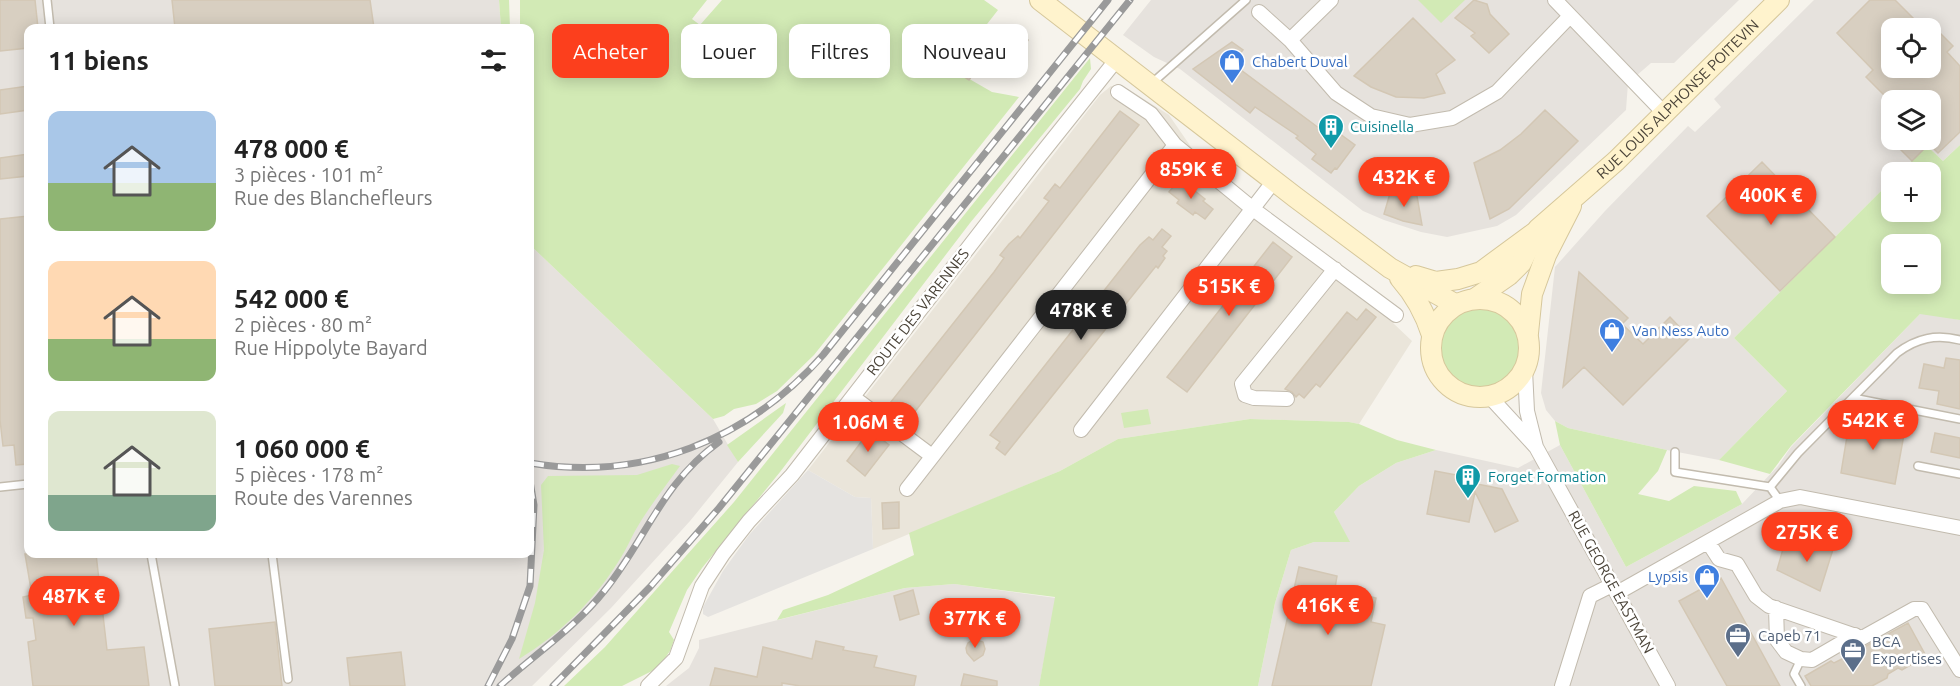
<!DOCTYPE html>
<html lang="fr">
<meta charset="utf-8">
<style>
body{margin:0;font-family:Ubuntu,sans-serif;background:#f2f2f2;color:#222;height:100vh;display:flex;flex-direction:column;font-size:22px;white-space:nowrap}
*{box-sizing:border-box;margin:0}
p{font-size:20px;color:#767676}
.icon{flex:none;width:33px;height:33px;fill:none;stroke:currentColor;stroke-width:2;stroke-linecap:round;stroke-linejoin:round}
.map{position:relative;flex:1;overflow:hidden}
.drawer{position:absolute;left:24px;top:24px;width:510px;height:534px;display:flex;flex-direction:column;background:#fff;border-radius:12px;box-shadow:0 3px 15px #0003}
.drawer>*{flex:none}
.guide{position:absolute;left:552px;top:24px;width:570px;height:54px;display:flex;gap:12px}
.tools{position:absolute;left:1881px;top:18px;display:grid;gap:12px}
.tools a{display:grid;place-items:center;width:60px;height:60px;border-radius:12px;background:#fff;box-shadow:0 3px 15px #0003;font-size:30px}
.price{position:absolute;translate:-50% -51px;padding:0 14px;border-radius:21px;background:#fc3f1d;color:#fff;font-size:20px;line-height:39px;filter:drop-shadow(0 2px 3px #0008)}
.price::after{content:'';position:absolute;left:50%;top:36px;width:18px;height:14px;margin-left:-9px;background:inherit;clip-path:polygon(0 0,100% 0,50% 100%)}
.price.active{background:#222;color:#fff}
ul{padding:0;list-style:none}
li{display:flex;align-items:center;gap:18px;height:150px;padding:0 24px}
li span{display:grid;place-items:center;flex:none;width:168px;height:120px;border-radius:12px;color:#555}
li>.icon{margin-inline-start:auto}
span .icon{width:72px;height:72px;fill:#fffc;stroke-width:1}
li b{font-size:26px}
h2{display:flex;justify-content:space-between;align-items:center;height:72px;padding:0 24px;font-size:26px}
.chip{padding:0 21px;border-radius:12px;background:#fff;box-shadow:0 3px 15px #0003;font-size:21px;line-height:54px}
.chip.active{background:#fc3f1d;color:#fff}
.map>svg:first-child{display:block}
</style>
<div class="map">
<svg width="1960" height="686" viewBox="0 0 1960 686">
<rect width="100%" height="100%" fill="#f6f3ec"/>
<path fill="#eae5da" d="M1111,86L1128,89L1169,115L1200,160L1402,312L1393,323L1412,341L1359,424L1349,422L1250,419L1118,439L1060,471L873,549L871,498L855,497L808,470L1100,95Z"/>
<path fill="#e6e2dd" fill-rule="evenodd" d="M0,0H499L501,28H28V554H530V245L713,419L738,462L690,521L611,608L532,686H0Z
M1151,0H1739L1674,63H1651L1628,83L1626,110L1516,215L1497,226L1447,237L1421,232L1384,220L1363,211L1180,69L1154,57L1123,35Z
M1814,0H1960V145L1943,161L1927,146L1900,172H1892L1891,181L1734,338L1787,391L1719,460L1667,450L1568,428L1555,421L1546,410L1541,393L1555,267L1605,211L1688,126L1695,132L1721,107L1714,99ZM1892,28H1930V68H1892ZM1892,100H1930V140H1892Z
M1925,313L1960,320V686H1258L1275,603L1291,550L1314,542H1349L1334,512L1359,486L1396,463L1436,450L1518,468L1560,445L1626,567L1742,504L1778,466L1791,447L1920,314Z
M954,584L1056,598L1039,686H666L689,668L699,648V640L905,588Z"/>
<path fill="#d2eab5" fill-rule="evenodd" d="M499,0H509L510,28H501Z
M520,0H707L692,19L700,25L722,0H984L998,10L952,69L992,92L1019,97L814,355L777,391L756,404L734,409L724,416L713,419L530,245V28H520Z
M1418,0H1465L1441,23Z
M1090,58L1091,69L1083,81L1080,89L970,223L780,472L702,568L687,590L669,632L674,640L670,651L658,668L622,686H564L605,647L734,502Z
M1960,145V320L1920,314L1791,446L1770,474L1719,460L1787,391L1734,338L1891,181L1892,212H1930V172H1900L1927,146L1943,161ZM1892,244H1930V284H1892Z
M1441 348a41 41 0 1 1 82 0a41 41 0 1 1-82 0Z
M786,403L783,413L738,462L727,445Z
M1148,409L1151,424L1124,428L1121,413Z
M1250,419L1349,422L1359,424L1397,440L1436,450L1396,463L1359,486L1334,512L1350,542H1314L1291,550L1275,603L1258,686H1039L1055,597L954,584L905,588L777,620L783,610L828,595L914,555L909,533L1060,471L1118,439Z
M1555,421L1568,428L1667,450L1658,471L1638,494L1669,501L1694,486L1736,491L1742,504L1626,567L1560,445Z
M672,464L680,466C665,487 648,508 635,531C630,540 626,550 620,559C595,600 559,635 519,659L535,603L544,550L541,485L548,476L637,475Z"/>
<path fill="#e5e3e0" d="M808,470L855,497L871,498L873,549L708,617L703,614V607L723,571L749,535Z"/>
<path fill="#d8cfc1" stroke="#d3c7b4" stroke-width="1.5" d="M0,0H35L38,28H28V48L0,51Z
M172,0H370L374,28H175Z
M1474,0L1487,4L1490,14L1509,34L1489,53L1471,36L1475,33L1455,18Z
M1870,0H1895L1923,28H1892V68H1930V23L1953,46L1947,52L1960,66V132L1938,153L1929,144L1912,161L1897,146L1903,140H1930V100H1889L1866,77L1873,70L1837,33Z
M1413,18L1455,60L1436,74L1445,93L1424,98L1396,97L1371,87L1354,76Z
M1007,27L1017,35L1028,40L1010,70L988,57Z
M1232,42L1243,50L1237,57V67L1335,140L1340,134L1355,145L1337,169L1335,168L1331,173L1312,159L1316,154L1296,138L1298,136L1255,107L1250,113L1193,69Z
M959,60L976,70L969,80L952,69Z
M28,86V110L0,114V90Z
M1545,110L1578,141L1509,209L1490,219L1474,163L1500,150L1521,134Z
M1120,111L1139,125L910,418L890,403L994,272L1004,258L1000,255L1009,244L1018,236L1020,238L1049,201L1044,198L1055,184L1060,188Z
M28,154V176L0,179V158Z
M1762,162L1835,237L1780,291L1707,216Z
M1180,179L1205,199L1203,201L1213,209L1205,219L1195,212L1193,215L1177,203L1179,200L1169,192Z
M1391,190L1417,196L1422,225L1403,221L1384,214Z
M28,216V464L16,465L14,445L3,446L0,420V219Z
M1162,229L1171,236L1162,247L1167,251L1163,256L1165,258L1158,268L1156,266L1005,455L996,448L1000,442L990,435L1140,245L1149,237L1153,240Z
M1273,242L1292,257L1187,392L1167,377Z
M1579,272L1628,318L1622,324L1643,344L1670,317L1690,338L1623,405L1584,367L1563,387Z
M1366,309L1376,317L1320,387L1316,384L1304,398L1299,394L1296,397L1292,392L1285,389L1347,312L1357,320Z
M1946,358L1960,360V409L1937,404L1939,391L1919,388L1924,364L1944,368Z
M1850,418L1905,429L1895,484L1841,473Z
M870,430L889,445L865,476L847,461Z
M1935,433L1960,438V458L1931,452Z
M1435,471L1478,479L1477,484L1502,489L1518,521L1495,532L1475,492L1469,522L1427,514Z
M899,502V528L883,529L882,503Z
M1805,539L1834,546L1820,591L1777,570L1783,549L1789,546L1801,549Z
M25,554H96L107,650L144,647L149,686H33L28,642L36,640L33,618H26L23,597L32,595Z
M1299,567L1337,576L1335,588L1376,598L1371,622L1385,625L1371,686H1272Z
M1721,578L1750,631L1780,686H1727L1679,601Z
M913,590L919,614L900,620L894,596Z
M275,622L282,686H215L209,629Z
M1908,623L1926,656L1902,670L1898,668L1888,674L1887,678L1872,686H1811L1805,676L1831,661L1834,663L1844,658L1845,654L1858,646H1866Z
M974,639L983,642L985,649L983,655L974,661L967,653L966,648L968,643Z
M816,641L844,647L843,650L877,656L874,667L916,676L914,686H800L782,683V686H710L715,668L757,677L763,647L812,659Z
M401,652L405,686H350L347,658Z
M964,674L997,681V686H961Z"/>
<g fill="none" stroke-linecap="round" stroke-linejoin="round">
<defs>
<path id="lane" d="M47,0L50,28
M1151,84L1246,0
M1853,398L1960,419
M1675,452V472L1770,487L1780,501
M1918,466L1960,474
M0,487L28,484
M1770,487L1798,453L1897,353C1917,338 1936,334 1960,340
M151,554L175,686
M272,554L288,679
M1801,659L1794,674L1801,686"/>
<path id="street" d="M1555,0L1665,114
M1259,12L1290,40L1336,93L1371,116L1410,125L1452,118L1497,92L1570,16
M1290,40L1331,0
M1118,92L1151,114L1175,145L1253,209L1396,315
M1525,370L1527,411L1536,447L1668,686
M853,397L932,456
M1490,397L1535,446
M1287,399L1254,398L1245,395L1242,384L1335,269
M1081,430L1274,181
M907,489L1175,145
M1708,542L1719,559L1737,564L1756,596L1769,606L1862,638L1914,609H1922L1960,670
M1617,593L1780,501L1800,497L1960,528
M1776,608L1777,640L1786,652L1801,659L1812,660L1855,635
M648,686L676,658L702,586L723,554L749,521L792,475L1034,163L1117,59
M1562,686L1590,596L1612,585"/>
<g id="secondary">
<path d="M1040,0L1295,197L1390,268L1455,304"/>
<path d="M1416,276L1436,282L1458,279L1481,272L1534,233"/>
<path d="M1400,278C1416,296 1425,313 1432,335"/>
<path id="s1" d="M1476,298L1509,275L1521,263L1538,229L1616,161L1779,0"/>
<circle cx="1480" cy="348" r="49"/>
<path d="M1528,333L1532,294L1546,255L1571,206"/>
</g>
</defs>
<use href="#lane" stroke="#c2bbae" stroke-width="10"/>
<use href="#street" stroke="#c2bbae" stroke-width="16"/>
<use href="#secondary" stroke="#d6c79b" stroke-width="22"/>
<use href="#lane" stroke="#fff" stroke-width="7"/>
<use href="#street" stroke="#fff" stroke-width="14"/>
<use href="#secondary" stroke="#fff3cd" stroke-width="20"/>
<defs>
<path id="rail" d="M530,463C642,482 748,440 823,355L1108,0
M488,686L512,639L530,586L534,505L530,481
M500,686C535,654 575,628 605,590C646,539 662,483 719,442
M553,686L650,587L719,508L1130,0"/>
</defs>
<use href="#rail" stroke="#9a9a9a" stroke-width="7"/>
<use href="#rail" stroke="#fff" stroke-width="4.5" stroke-dasharray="14" stroke-linecap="butt"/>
</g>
<defs>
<symbol id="shop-pin" viewBox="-11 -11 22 30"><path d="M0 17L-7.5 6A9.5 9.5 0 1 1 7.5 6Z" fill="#3f7fe0" stroke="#fff"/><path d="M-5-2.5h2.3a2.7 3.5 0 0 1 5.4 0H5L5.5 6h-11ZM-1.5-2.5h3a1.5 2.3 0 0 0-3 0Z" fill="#fff"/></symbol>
<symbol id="building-pin" viewBox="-11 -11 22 30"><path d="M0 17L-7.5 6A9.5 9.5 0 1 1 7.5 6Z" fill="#0f9aa8" stroke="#fff"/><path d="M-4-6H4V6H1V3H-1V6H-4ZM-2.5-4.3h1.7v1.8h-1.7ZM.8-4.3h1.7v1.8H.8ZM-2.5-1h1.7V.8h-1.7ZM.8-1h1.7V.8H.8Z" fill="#fff"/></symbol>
<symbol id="office-pin" viewBox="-11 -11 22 30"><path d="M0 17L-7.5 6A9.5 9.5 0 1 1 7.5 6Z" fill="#5c6f8a" stroke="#fff"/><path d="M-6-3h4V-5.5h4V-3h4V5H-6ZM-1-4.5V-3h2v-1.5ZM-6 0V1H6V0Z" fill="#fff"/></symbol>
</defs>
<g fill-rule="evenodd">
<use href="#shop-pin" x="1217" y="47" width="30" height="40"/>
<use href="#building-pin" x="1316" y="112" width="30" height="40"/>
<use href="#shop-pin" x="1597" y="316" width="30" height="40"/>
<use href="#building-pin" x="1453" y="462" width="30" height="40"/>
<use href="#shop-pin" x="1692" y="562" width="30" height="40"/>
<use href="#office-pin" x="1723" y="621" width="30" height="40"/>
<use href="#office-pin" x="1838" y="636" width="30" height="40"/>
</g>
<g text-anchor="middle" stroke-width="5" stroke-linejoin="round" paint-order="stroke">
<g font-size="15" fill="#366cbe" stroke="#fff" text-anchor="start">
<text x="1252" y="67">Chabert Duval</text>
<text x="1632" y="336">Van Ness Auto</text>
<text x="1688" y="582" text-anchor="end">Lypsis</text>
</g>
<g font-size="15" fill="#4b4439" stroke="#fff">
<text dy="5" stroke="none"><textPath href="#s1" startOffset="286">RUE LOUIS ALPHONSE POITEVIN</textPath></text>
<text transform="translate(918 312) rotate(-52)" y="5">ROUTE DES VARENNES</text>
<text transform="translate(1611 582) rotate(61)" y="5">RUE GEORGE EASTMAN</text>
</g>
<g font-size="15" fill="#0d838f" stroke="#fff" text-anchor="start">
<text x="1350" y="132">Cuisinella</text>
<text x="1488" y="482">Forget Formation</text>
</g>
<g font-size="15" fill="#4e5e75" stroke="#fff" text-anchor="start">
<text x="1758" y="641">Capeb 71</text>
<text x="1872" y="647">BCA<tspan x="1872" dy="17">Expertises</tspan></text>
</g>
</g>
</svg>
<div class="tools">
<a><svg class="icon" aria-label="locate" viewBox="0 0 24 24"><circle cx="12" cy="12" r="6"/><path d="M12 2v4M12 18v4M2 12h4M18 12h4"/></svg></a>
<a><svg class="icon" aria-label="layers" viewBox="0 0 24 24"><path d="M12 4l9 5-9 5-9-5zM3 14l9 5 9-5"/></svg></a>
<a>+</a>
<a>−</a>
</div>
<b class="price" style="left:1191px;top:200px">859K €</b>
<b class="price" style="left:1404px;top:208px">432K €</b>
<b class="price" style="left:1771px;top:226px">400K €</b>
<b class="price" style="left:1229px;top:317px">515K €</b>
<b class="price active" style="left:1081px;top:341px">478K €</b>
<b class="price" style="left:1873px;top:451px">542K €</b>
<b class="price" style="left:868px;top:453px">1.06M €</b>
<b class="price" style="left:1807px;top:563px">275K €</b>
<b class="price" style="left:74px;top:627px">487K €</b>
<b class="price" style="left:1328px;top:636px">416K €</b>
<b class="price" style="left:975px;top:649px">377K €</b>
<div class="guide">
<a class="chip active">Acheter</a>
<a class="chip">Louer</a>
<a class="chip">Filtres</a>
<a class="chip">Nouveau</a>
</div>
<section class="drawer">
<h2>11 biens<svg class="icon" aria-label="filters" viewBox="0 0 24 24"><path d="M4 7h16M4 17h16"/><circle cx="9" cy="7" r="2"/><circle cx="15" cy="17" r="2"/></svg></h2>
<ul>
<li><span style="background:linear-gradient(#a9c7e8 60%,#8fb573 0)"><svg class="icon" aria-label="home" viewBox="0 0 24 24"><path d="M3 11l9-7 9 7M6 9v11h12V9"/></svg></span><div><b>478 000 €</b><p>3 pièces · 101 m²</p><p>Rue des Blanchefleurs</p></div></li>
<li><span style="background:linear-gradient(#ffd9b3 65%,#8fb573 0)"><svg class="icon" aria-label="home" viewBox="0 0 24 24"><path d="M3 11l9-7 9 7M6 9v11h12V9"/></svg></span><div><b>542 000 €</b><p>2 pièces · 80 m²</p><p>Rue Hippolyte Bayard</p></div></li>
<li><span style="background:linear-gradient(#dfe7d0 70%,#7fa58c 0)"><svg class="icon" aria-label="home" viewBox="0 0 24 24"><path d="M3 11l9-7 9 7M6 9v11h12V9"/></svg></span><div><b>1 060 000 €</b><p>5 pièces · 178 m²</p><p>Route des Varennes</p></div></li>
</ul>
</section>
</div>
